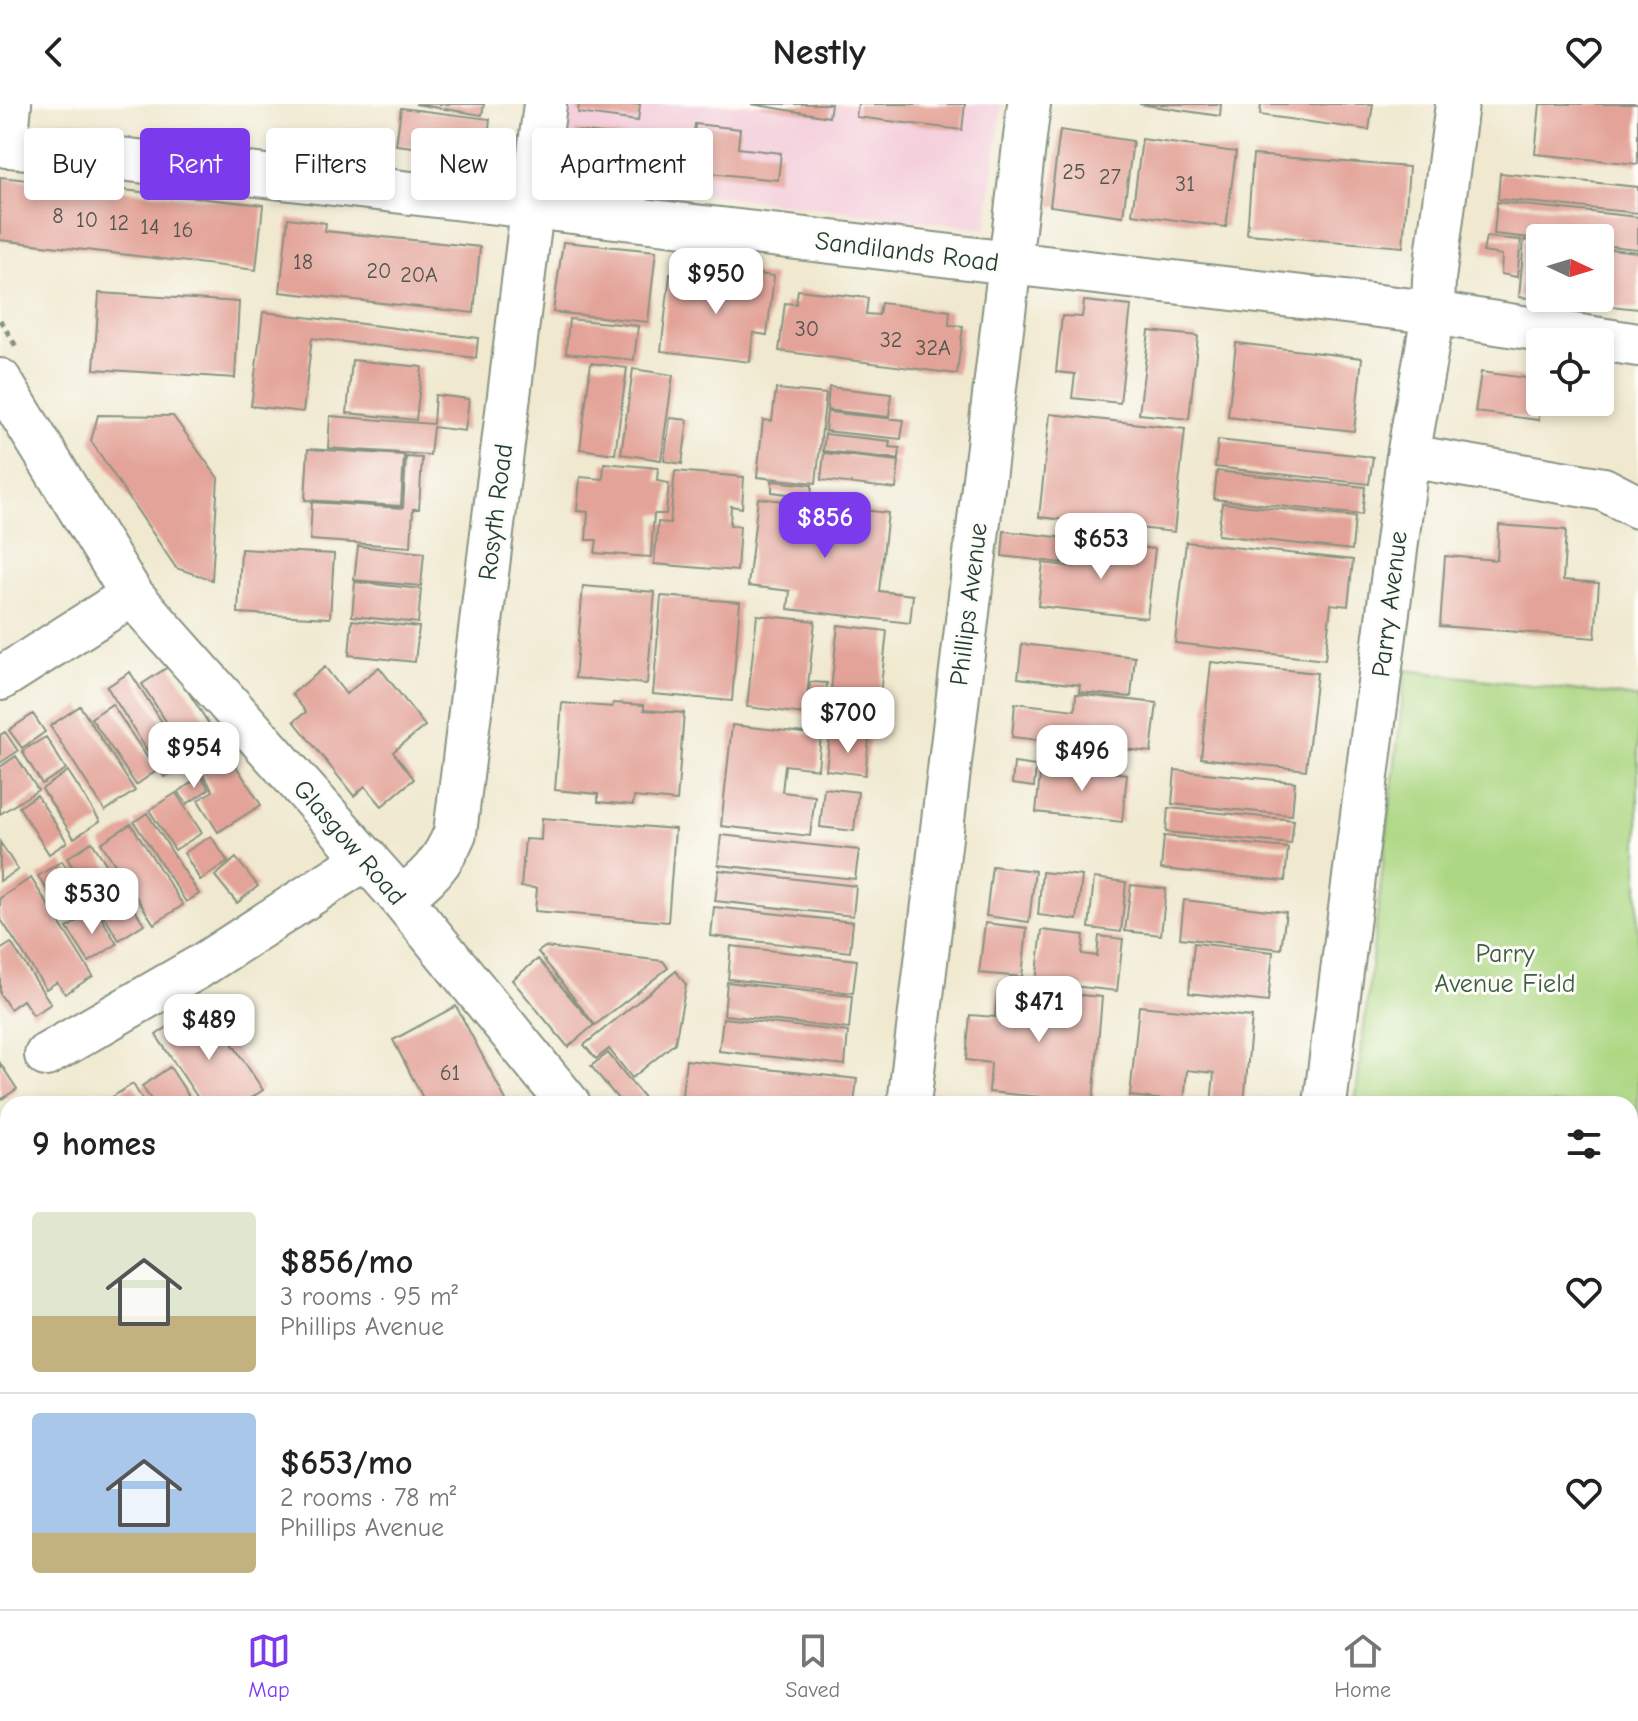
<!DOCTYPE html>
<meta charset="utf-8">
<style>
body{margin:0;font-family:"Comic Neue",sans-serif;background:#f2f2f2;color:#222;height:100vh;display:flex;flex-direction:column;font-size:30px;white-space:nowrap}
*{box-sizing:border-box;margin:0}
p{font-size:26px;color:#767676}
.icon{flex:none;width:44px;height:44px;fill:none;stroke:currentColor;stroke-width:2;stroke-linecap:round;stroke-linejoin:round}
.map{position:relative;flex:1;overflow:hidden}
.details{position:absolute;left:0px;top:992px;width:1638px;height:514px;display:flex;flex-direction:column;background:#fff;border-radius:24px 24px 0 0;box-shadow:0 4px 12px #0003}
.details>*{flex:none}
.top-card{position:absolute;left:24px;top:24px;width:800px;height:72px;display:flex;gap:16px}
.needle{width:52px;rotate:94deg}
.controls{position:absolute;left:1526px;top:120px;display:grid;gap:16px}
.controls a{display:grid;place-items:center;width:88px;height:88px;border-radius:8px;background:#fff;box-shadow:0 4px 12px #0003;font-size:40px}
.price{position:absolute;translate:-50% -68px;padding:0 18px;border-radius:16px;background:#fff;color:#222;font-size:26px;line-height:52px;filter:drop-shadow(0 2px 4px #0008)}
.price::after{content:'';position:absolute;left:50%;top:48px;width:24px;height:18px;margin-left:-12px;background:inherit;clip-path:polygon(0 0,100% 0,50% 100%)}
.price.current{background:#7c3aed;color:#fff}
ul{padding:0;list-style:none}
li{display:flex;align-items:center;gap:24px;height:200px;padding:0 32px}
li+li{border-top:2px solid #e0e0e0}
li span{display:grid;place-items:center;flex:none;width:224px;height:160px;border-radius:8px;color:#555}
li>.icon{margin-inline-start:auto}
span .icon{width:96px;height:96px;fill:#fffc;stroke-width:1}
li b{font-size:34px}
h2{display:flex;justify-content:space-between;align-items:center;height:96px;padding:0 32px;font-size:34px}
.chip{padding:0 28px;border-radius:8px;background:#fff;box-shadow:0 4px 12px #0003;font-size:28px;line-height:72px}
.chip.current{background:#7c3aed;color:#fff}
header{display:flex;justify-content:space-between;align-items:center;height:104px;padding:0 32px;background:#fff;font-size:36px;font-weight:700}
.menu{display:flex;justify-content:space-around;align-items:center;height:112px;border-top:2px solid #e0e0e0;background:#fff;font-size:22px;color:#767676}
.menu a{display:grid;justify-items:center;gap:4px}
.menu .current{color:#7c3aed}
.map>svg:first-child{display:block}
</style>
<header><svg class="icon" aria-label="back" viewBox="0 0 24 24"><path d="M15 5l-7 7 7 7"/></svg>Nestly<svg class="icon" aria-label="heart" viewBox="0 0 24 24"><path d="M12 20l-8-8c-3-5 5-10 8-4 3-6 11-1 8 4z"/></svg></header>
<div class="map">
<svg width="1638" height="1505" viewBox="0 0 1638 1505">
<rect width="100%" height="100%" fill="#fdfcf7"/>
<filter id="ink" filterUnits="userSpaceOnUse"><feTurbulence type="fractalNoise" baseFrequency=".0125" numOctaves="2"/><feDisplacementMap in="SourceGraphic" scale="16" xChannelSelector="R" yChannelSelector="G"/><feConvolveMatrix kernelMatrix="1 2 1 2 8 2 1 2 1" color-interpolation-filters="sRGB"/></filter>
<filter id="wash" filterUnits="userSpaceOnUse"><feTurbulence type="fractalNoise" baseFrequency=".006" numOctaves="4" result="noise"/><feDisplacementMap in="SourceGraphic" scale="32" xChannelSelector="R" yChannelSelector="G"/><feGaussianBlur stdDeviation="1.8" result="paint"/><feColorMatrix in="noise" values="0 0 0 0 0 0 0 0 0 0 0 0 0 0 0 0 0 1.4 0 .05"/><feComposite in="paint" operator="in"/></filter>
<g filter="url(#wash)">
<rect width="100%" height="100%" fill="#f0e9d0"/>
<path fill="#f4cfdc" d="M569,0H1002L986,125L560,72Z"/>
<path fill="#acd782" stroke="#668a5b" stroke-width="2" d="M1406,566L1638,594V1291H1630V1000H1355Z"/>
<g id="blocks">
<path fill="#e3a398" d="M415,0H484L482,11Z
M579,0H640L638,17L578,9Z
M751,0H831L829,13Z
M858,0H965L962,26L856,13Z
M1139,0H1221L1220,12Z
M1261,0H1373L1369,26L1260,11Z
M1540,0H1638V60L1535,50Z
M401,4L490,15L486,52L396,41Z
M695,20L740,25L738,44L781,49L778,76L690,67Z
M1060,26L1133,37L1123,112L1050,102Z
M576,27L646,35L641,78L572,71Z
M654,30L686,33L683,68L650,65Z
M1142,35L1236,48L1226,123L1132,110Z
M1253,51L1409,63L1403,143L1247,130Z
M1500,69L1638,83V109L1498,95Z
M0,73L263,101L256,166L0,136Z
M1497,98L1638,113V145L1600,141V134L1540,135L1494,130Z
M288,114L326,119L325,127L480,143L474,209L280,188Z
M1486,133L1521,136L1517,173L1501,170L1502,151L1483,148Z
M1524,136L1540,138V195L1519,193Z
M563,138L656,147L648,218L553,208Z
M1600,144L1638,148V205L1573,198V194H1600Z
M734,167L774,172L767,231L753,229L750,258L661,247L670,170L719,175L716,193L731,195Z
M798,186L868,194L866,210L879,211L881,199L950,207L949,221L963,222L957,270L779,247L785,199L796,200Z
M99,189L239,198L235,274L94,265Z
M1084,197L1131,202L1120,299L1072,294L1075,270L1056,268L1062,212L1082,213Z
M263,208L478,234L476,254L312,234L303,308L251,302Z
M569,215L638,222L634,256L566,249Z
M1149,227L1198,232L1189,315L1139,310Z
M1236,239L1362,254L1354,327L1228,313Z
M352,256L422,263L416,316L347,309Z
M591,259L627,264L615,350L580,345Z
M633,265L673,271L661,356L621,350Z
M1481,268L1540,276L1539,316L1475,308Z
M829,283L891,290L889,313L827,306Z
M776,285L826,290L816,379L757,373L763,316L772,317Z
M435,291L469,295L465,327L433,323L430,351L328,344L330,312L433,320Z
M827,308L904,316L901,335L825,327Z
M1050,310L1185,325L1174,428L1039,413Z
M98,311L173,312L218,374L212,476L176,464L91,337Z
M670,314L688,316L682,360L664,357Z
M825,330L890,337L889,343L900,344L899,355L823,347Z
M1218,336L1373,353L1369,380L1215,363Z
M308,345L404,351L401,402L305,396Z
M824,349L899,357L896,385L821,376Z
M406,353L422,354L419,405H413L411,443L310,436L312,398L403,404Z
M604,359L658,364L657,377L669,379L666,410H654L651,453L595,449L597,436H586L588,408L577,407L580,373L603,375Z
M675,367L744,373L742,404L731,402L730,421L740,422L737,467L654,460L658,418L670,419Z
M1217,367L1365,383L1362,411L1214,395Z
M772,377L812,381L811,393L772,388Z
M758,394L888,409L879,487L913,491L910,519L788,505L790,487L748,482Z
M1222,399L1355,413L1352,446L1218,431Z
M1499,421L1566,426L1563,476L1599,479L1595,534L1440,522L1445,452L1497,456Z
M1004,427L1065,434L1062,459L1002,452Z
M1078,437L1155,445L1147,514L1038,502L1043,459L1075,463Z
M1186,438L1353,456L1348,502L1331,500L1325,556L1175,539Z
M358,442L424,449L421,482L354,476Z
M241,445L334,450L330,514L238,509Z
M355,478L421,485L418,519L352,512Z
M583,482L655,488L647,580L575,574Z
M661,492L740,498L732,597L653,590Z
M757,511L815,517L805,610L747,603Z
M352,516L419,523L415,558L349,551Z
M838,521L887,527L877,618L828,613Z
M1022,540L1135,553L1131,593L1079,588L1080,581L1018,574Z
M1211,558L1317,569L1306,666L1201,654Z
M171,561L216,631L187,650L142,580Z
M325,563L346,590L379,563L425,622L393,648L414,675L382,702L365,682L354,692L294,617L306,608L292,590Z
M130,568L188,659L164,673L107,583Z
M810,578L827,579L824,608L807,605Z
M1076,590L1157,599L1151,648L1012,633L1015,599L1075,606Z
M562,599L612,603L613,599L644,601V606L684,609L677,697L634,693L633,701L598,698V690L555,686Z
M112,600L156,667L136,681L91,614Z
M80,602L135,687L105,707L50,622Z
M33,610L45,628L22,644L9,626Z
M732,621L821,631L818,665L785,661L782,688L815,692L810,732L721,722Z
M5,628L18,647L0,659V631Z
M830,631L869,635L865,671L826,666Z
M46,633L66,665L42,680L22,647Z
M229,651L261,701L218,728L198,696L213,687L202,669Z
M16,652L38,686L0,710V663Z
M1014,659L1036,662L1034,683L1012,680Z
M1041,661L1127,670L1122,718L1036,708Z
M1175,666L1295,678L1292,711L1172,700Z
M68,667L100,717L74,734L42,685Z
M201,672L209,685L187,700L178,688Z
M824,684L858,688L854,727L820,723Z
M176,689L202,729L175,746L149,706Z
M37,691L67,738L49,750L19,703Z
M1168,704L1294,716L1291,740L1166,728Z
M147,709L199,790L186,798L134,718Z
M542,714L675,725L668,818L535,807L537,784L521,783L525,735L541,736Z
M131,720L183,801L154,820L101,739Z
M721,731L859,746L855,775L718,761Z
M211,732L228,758L200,776L184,749Z
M1164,732L1288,744L1285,777L1161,765Z
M0,738L18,766L0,777Z
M92,738L124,788L98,804L67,754Z
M236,754L258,782L237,799L215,772Z
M62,757L92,803L68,818L38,772Z
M992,762L1035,767L1029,818L986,812Z
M719,766L856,782L853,812L715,797Z
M1042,768L1082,772L1077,816L1038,811Z
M31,774L93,872L65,890L57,878L46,885L0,814V794Z
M1094,774L1126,778L1121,828L1089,824Z
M1131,781L1166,785L1161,831L1125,827Z
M126,792L144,820L119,836L101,808Z
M1184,796L1286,808L1281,845L1180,834Z
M714,803L853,818L850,848L711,832Z
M96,805L117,840L89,858L67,824Z
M985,819L1027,824L1022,873L979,869Z
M1042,826L1084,831L1082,850L1097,852L1099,832L1123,835L1117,887L1036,878Z
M11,839L51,900L33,911L23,896L10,905L0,890V846Z
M1194,839L1273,848L1268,898L1189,889Z
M731,842L857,856L853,889L728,875Z
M545,843L663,857L668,864L595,921L538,848Z
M538,855L594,921L568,943L512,876Z
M676,867L686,881L675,939L632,974L609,945L596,955L584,941Z
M727,878L852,892L849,925L724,911Z
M998,884L1102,893L1093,998L989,988L991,959L966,956L970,911L995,913Z
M456,902L508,1000H426L393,936Z
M1139,902L1252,913L1244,1000H1211L1214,969L1187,966L1184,998L1130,992Z
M188,909L199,926L216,915L263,986L242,1000H202L156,931Z
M723,914L848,928L845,961L719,947Z
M608,949L649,1000H622L591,962Z
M686,956L857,975L854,1000H681Z
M0,959L17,985L0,996Z
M170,963L194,1000H154L142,982Z
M133,980L145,1000H101Z
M8,1026V1124L0,1113V1032Z
M0,1254L8,1264V1296L0,1302Z
M1630,1367L1638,1368V1475L1630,1474Z
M8,1402V1498H134L123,1505H0V1406Z
M1630,1493L1638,1494V1505H1603L1604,1498H1630Z
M196,1498H421L425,1505H201Z
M439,1498H565L569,1505H444Z
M694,1498H923L916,1505H696Z
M1073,1498H1185L1184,1505H1122Z
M1434,1498H1511L1510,1505H1434Z"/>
</g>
</g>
<g filter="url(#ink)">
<use href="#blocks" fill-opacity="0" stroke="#889382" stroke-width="2"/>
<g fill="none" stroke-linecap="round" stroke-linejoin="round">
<defs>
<path id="minor" d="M0,41L1413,206L1638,241
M6,42L10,0
M0,276L132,491L400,793L569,1000
M1408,352L1603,385L1638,403
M0,575L132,491
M400,793C427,777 443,758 455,729L545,0
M46,951L199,863L367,754
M909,1000L1029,0
M1325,1000L1408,352L1433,210L1434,175L1457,0
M0,1216L8,1228
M1630,1346L1638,1347
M0,1364L8,1359
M598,1498L603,1505
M661,1505L669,1498
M1252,1505L1253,1498"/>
</defs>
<use href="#minor" stroke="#889382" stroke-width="46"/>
<path stroke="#889382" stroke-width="5" stroke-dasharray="6 6" stroke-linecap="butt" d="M0,216L17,244
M0,1160L8,1173
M0,1315L8,1310
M1011,1498L1015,1505
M967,1505L974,1498"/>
<use href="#minor" stroke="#fff" stroke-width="42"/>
</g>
</g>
<g text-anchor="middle" stroke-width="6" stroke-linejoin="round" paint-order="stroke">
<g font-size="22" fill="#50564d">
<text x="1074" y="75">25</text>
<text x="1110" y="80">27</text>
<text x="1185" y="87">31</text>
<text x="58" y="119">8</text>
<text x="87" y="123">10</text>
<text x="119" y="126">12</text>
<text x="150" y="130">14</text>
<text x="183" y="133">16</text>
<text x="303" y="165">18</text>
<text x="379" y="174">20</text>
<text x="419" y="178">20A</text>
<text x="807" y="232">30</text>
<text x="891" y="243">32</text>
<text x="933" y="251">32A</text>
<text x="450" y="976">61</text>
</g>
<g font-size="26" fill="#1f3d34" stroke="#fdfcf7">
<text transform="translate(907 147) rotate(7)" y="9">Sandilands Road</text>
<text transform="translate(495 408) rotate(-83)" y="9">Rosyth Road</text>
<text transform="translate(968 500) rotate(-83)" y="9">Phillips Avenue</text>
<text transform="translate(1389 500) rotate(-83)" y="9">Parry Avenue</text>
<text transform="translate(350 738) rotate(49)" y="9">Glasgow Road</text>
</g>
<g font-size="26" fill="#3b5c44" stroke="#fdfcf7">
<text x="1505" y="858">Parry<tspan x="1505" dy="30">Avenue Field</tspan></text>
</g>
</g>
</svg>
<div class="controls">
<a><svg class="needle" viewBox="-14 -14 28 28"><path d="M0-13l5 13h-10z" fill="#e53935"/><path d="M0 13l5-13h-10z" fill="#767676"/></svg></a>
<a><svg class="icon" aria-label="locate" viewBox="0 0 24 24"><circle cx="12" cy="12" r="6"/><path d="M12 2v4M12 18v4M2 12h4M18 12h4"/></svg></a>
</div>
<b class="price" style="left:716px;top:212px">$950</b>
<b class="price current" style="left:825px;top:456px">$856</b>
<b class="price" style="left:1101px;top:477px">$653</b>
<b class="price" style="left:848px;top:651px">$700</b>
<b class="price" style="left:194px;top:686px">$954</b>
<b class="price" style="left:1082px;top:689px">$496</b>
<b class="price" style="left:92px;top:832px">$530</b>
<b class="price" style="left:1039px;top:940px">$471</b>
<b class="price" style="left:209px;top:958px">$489</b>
<div class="top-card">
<a class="chip">Buy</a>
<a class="chip current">Rent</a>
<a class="chip">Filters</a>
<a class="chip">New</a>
<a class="chip">Apartment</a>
</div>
<section class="details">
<h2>9 homes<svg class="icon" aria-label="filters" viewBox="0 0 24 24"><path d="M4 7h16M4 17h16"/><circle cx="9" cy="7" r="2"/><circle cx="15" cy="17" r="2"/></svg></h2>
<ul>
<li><span style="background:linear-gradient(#dfe7d0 65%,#c2b280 0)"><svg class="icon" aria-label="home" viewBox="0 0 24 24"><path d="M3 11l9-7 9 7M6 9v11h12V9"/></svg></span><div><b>$856/mo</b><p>3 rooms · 95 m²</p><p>Phillips Avenue</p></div><svg class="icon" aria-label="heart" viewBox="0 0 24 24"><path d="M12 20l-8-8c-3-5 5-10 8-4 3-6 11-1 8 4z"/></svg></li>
<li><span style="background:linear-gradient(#a9c7e8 75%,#c2b280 0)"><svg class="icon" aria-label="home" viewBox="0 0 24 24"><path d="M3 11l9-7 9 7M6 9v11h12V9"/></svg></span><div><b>$653/mo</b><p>2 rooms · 78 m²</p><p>Phillips Avenue</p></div><svg class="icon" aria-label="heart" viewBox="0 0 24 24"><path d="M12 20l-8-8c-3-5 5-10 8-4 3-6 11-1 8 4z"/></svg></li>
</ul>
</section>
</div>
<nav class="menu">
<a class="current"><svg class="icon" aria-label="map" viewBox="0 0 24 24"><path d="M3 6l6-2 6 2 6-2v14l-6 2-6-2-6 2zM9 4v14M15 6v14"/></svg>Map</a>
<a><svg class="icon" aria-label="saved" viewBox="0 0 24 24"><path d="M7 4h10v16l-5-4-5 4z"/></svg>Saved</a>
<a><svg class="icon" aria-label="home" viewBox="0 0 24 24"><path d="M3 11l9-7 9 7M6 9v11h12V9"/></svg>Home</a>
</nav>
